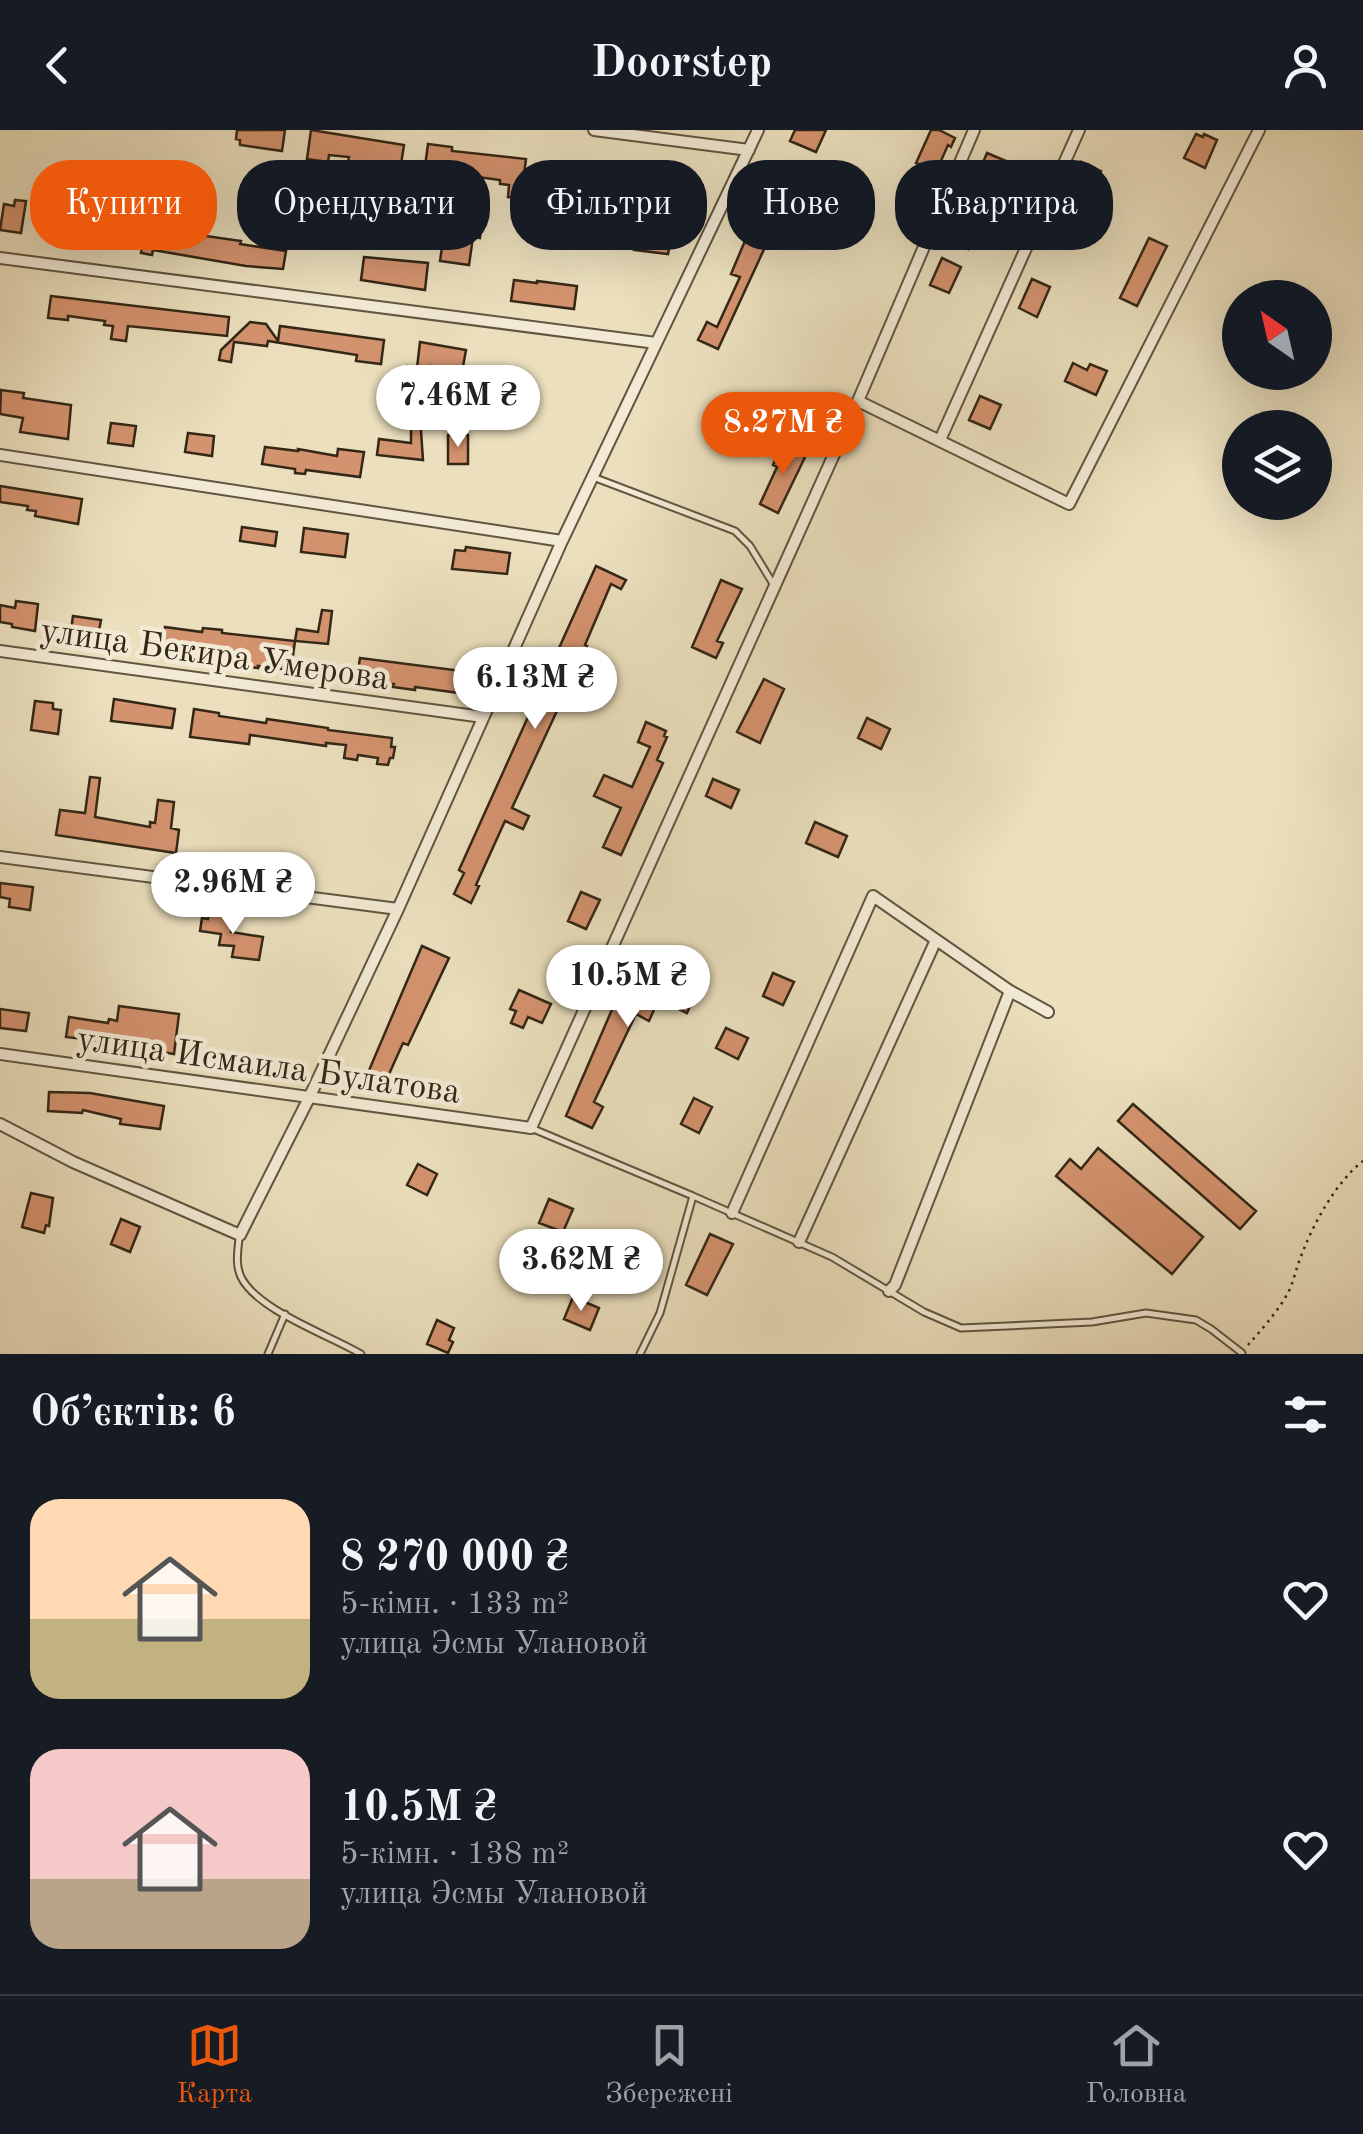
<!DOCTYPE html>
<html lang="uk">
<meta charset="utf-8">
<style>
body{margin:0;font-family:"Old Standard TT",serif;background:#20242c;color:#f1f3f6;height:100vh;display:flex;flex-direction:column;font-size:38px;white-space:nowrap}
*{box-sizing:border-box;margin:0}
p{font-size:32px;color:#9ea1a6}
.icon{flex:none;width:55px;height:55px;fill:none;stroke:currentColor;stroke-width:2;stroke-linecap:round;stroke-linejoin:round}
.map{position:relative;height:1224px;overflow:hidden}
.sheet{display:flex;flex-direction:column;background:#171b24;flex:1}
.sheet>*{flex:none}
.hud{position:absolute;left:30px;top:30px;width:1305px;height:90px;display:flex;gap:20px}
.needle{width:65px;rotate:326deg}
.tools{position:absolute;left:1222px;top:150px;display:grid;gap:20px}
.tools a{display:grid;place-items:center;width:110px;height:110px;border-radius:50%;background:#171b24;box-shadow:0 10px 40px #0002;font-size:50px}
.price{position:absolute;translate:-50% -85px;padding:0 22px;border-radius:35px;background:#fff;color:#222;font-size:32px;line-height:65px;filter:drop-shadow(0 2px 5px #0008)}
.price::after{content:'';position:absolute;left:50%;top:60px;width:30px;height:22px;margin-left:-15px;background:inherit;clip-path:polygon(0 0,100% 0,50% 100%)}
.price.on{background:#ea580c;color:#fff}
ul{padding:0;list-style:none}
li{display:flex;align-items:center;gap:30px;height:250px;padding:0 30px}
li span{display:grid;place-items:center;flex:none;width:280px;height:200px;border-radius:30px;color:#555}
li>.icon{margin-inline-start:auto}
span .icon{width:120px;height:120px;fill:#fffc;stroke-width:1}
li b{font-size:42px}
h2{display:flex;justify-content:space-between;align-items:center;height:120px;padding:0 30px;font-size:42px}
.chip{padding:0 35px;border-radius:40px;background:#171b24;box-shadow:0 10px 40px #0002;font-size:35px;line-height:90px}
.chip.on{background:#ea580c;color:#fff}
header{display:flex;justify-content:space-between;align-items:center;height:130px;padding:0 30px;background:#171b24;font-size:45px;font-weight:800}
.tabs{display:flex;justify-content:space-around;align-items:center;height:140px;border-top:2px solid #363941;background:#171b24;font-size:28px;color:#9ea1a6}
.tabs a{display:grid;justify-items:center;gap:5px}
.tabs .on{color:#ea580c}
.map>svg:first-child{display:block}
</style>
<header><svg class="icon" aria-label="back" viewBox="0 0 24 24"><path d="M15 5l-7 7 7 7"/></svg>Doorstep<svg class="icon" aria-label="person" viewBox="0 0 24 24"><circle cx="12" cy="8" r="4"/><path d="M4 21q1-7 8-7t8 7"/></svg></header>
<div class="map">
<svg width="1363" height="1224" viewBox="0 0 1363 1224">
<rect width="100%" height="100%" fill="#ebdfbd"/>
<filter id="stains"><feTurbulence type="fractalNoise" baseFrequency=".002" numOctaves="4"/><feColorMatrix values="0 0 0 0 .2 0 0 0 0 .09 0 0 0 0 .02 0 0 0 .5 -.17"/></filter>
<radialGradient id="worn" r=".72"><stop offset=".6" stop-color="#630" stop-opacity="0"/><stop offset="1" stop-color="#630" stop-opacity=".3"/></radialGradient>
<path fill="#d4936f" stroke="#332716" stroke-width="2.5" d="M237,0H285L282,21L240,15V10L236,9Z
M311,0L404,15L400,41L348,32L349,27L329,25L328,32L307,29Z
M795,0H826L816,22L790,11Z
M931,0H939L955,8L951,17L948,15L936,42L916,33Z
M1196,4L1203,7L1204,4L1217,10L1205,38L1184,28Z
M428,14L452,17V21L526,29L523,52L543,55L541,70L508,67L509,55L500,54V50L449,43L448,47L424,44Z
M987,23L1006,31L968,119L950,111Z
M550,32L606,41L607,32L618,34V40L646,44L642,73L613,69L612,79L601,78L603,64L569,59L570,52L548,49Z
M1081,32L1101,41L1090,65L1070,56Z
M769,54L790,63L718,219L698,210L707,192L717,197L740,147L731,144Z
M15,70L26,71L21,103L0,100L4,74L14,76Z
M105,88L122,90V94L241,111L240,114L286,121L283,139L246,136L153,120L152,125L141,123L142,118L96,112L99,91L105,92Z
M442,90L481,96L480,108L473,107L469,135L440,131L444,103L441,102Z
M637,105L671,109L668,124L634,120Z
M1149,108L1167,116L1137,176L1120,168Z
M364,127L428,133L425,160L361,150Z
M942,128L961,137L949,163L930,155Z
M1032,149L1050,157L1037,187L1019,178Z
M514,150L537,153V151L577,156L574,179L511,171Z
M51,166L229,187L227,206L128,196L126,211L111,209L113,196L104,195L105,191L68,186V190L48,188Z
M250,192L266,194L278,211L280,196L384,210L381,234L356,231L357,225L268,211L267,216L234,212L231,232L219,230L221,220Z
M420,212L466,220L462,242L430,236L421,301L423,330L377,325L379,309L411,313V283L402,282L408,236L417,238Z
M1073,233L1087,240L1090,234L1107,241L1096,265L1065,251Z
M1,260L24,263L23,268L71,275L68,309L20,302L23,288L0,284Z
M980,266L1001,275L990,299L969,290Z
M111,293L136,296L133,316L108,313Z
M188,303L214,306L212,326L185,322Z
M448,305H468V334H448Z
M783,313L807,323L778,383L760,374L777,337L773,335Z
M265,317L298,321V319L337,326L338,319L364,322L360,347L306,340L305,344L295,343V339L262,334Z
M0,356L82,369L78,394L35,386L36,381L27,380L28,376L0,372Z
M242,397L277,402L275,416L240,411Z
M304,398L348,404L345,427L301,422Z
M466,417L510,423L507,444L452,439L455,420L465,421Z
M596,436L626,450L621,459L611,454L585,515L587,516L512,678L529,686L523,699L505,691L476,755L479,756L471,773L454,764L464,743L459,740Z
M721,450L742,459L717,511L723,513L716,528L692,517Z
M16,471L38,474L35,501L12,497V494L0,492V475L15,478Z
M322,480L332,481L328,514L295,511L297,499L318,502Z
M73,486L101,490L97,511L70,507Z
M165,497L202,502L203,498L222,500V503L295,511L291,540L258,536V538L238,536L240,522L219,519L218,532L161,525Z
M360,528L462,541L459,563L415,557V560L393,557L394,554L363,550L364,542L358,541Z
M764,549L784,559L760,613L737,602Z
M114,569L175,579L172,598L111,591Z
M35,571L53,573V579L61,580L58,604L31,600Z
M194,579L219,583V586L266,593L267,589L328,598V600L392,608L391,617H395L393,628H390L388,635L377,634L378,628L358,625L357,630L344,628L346,615L326,613V616L250,605L249,614L190,607Z
M867,588L890,599L881,619L858,608Z
M646,592L666,601L664,606L667,607L657,630L663,633L621,725L603,717L621,678L594,666L604,645L632,657L650,617L638,612Z
M90,647L100,648L95,687L150,697V692L155,693L158,670L174,672L171,698L179,700L176,723L56,705L60,680L85,683Z
M713,649L739,660L731,678L706,666Z
M815,692L847,706L838,727L806,713Z
M0,753L33,757L30,780L9,777L10,769L0,767Z
M581,762L600,770L586,799L568,791Z
M209,783L233,786L231,802L263,807L259,830L232,827L234,816L219,815L221,804L200,801L202,788L208,789Z
M422,816L449,828L408,915L403,913L385,953L367,945Z
M645,828L700,853L687,883L676,878L678,874L660,866L649,891L636,884L594,972L603,977L592,998L566,986L620,861L628,865Z
M773,843L794,852L783,875L763,866Z
M519,860L551,874L542,893L528,887L523,898L511,893L516,881L510,879Z
M119,876L179,884L174,924L149,920V917L66,907L69,887L108,893L109,889L117,891Z
M0,879L29,883L26,901L0,898Z
M726,898L748,908L738,929L716,918Z
M49,962L90,963L164,976L160,999L120,994L121,989L83,980L82,983L48,981Z
M694,968L712,977L699,1003L681,994Z
M1133,974L1256,1081L1240,1099L1118,991Z
M1098,1018L1203,1107L1172,1144L1056,1046L1070,1029L1081,1039Z
M418,1034L437,1044L427,1065L407,1055Z
M31,1063L53,1068L49,1096L46,1095L44,1103L22,1097Z
M549,1069L573,1079L563,1102L539,1093Z
M121,1089L140,1097L130,1122L111,1114Z
M710,1104L733,1114L707,1165L686,1155Z
M573,1167L599,1178L590,1200L564,1189Z
M437,1190L454,1198L449,1210L453,1212L448,1223L427,1214Z"/>
<g fill="none" stroke-linecap="round" stroke-linejoin="round">
<defs>
<path id="service" d="M593,347L735,401L750,416L775,457
M531,998L693,1066L660,1183L640,1224
M693,1066L832,1127L924,1182L961,1198L1092,1192L1146,1183L1196,1190L1211,1199L1242,1223
M239,1108C238,1121 235,1134 241,1147C257,1180 329,1205 361,1224
M268,1224L285,1184"/>
<path id="minor" d="M594,0L749,20
M0,128L656,213
M858,271L1069,374L1259,0
M940,310L1079,0
M0,325L562,411
M0,521L483,587
M0,727L398,779
M0,924L531,998L858,271L974,0
M0,994L73,1032L240,1105L309,968L398,779L562,411L758,0
M732,1083L873,766L1010,861L1048,882
M799,1112L936,810
M889,1161L895,1155L1010,861"/>
</defs>
<use href="#service" stroke="#615540" stroke-width="9"/>
<use href="#minor" stroke="#615540" stroke-width="14"/>
<path stroke="#332716" stroke-width="2.5" stroke-dasharray="2.5 5" stroke-linecap="butt" d="M1248,1215C1263,1198 1280,1179 1290,1159C1294,1149 1296,1139 1300,1129C1312,1096 1335,1053 1363,1031"/>
<use href="#service" stroke="#f2ead4" stroke-width="5"/>
<use href="#minor" stroke="#f2ead4" stroke-width="10"/>
</g>
<g text-anchor="middle" stroke-width="9" stroke-linejoin="round" paint-order="stroke">
<g font-size="35" fill="#332716" stroke="#f2ead4">
<text transform="translate(215 523) rotate(8)" y="12">улица Бекира Умерова</text>
<text transform="translate(269 934) rotate(8)" y="12">улица Исмаила Булатова</text>
</g>
</g>
<rect width="100%" height="100%" filter="url(#stains)"/>
<rect width="100%" height="100%" fill="url(#worn)"/>
</svg>
<div class="tools">
<a><svg class="needle" viewBox="-14 -14 28 28"><path d="M0-13l5 13h-10z" fill="#e53935"/><path d="M0 13l5-13h-10z" fill="#9ea1a6"/></svg></a>
<a><svg class="icon" aria-label="layers" viewBox="0 0 24 24"><path d="M12 4l9 5-9 5-9-5zM3 14l9 5 9-5"/></svg></a>
</div>
<b class="price" style="left:458px;top:320px">7.46M ₴</b>
<b class="price on" style="left:783px;top:347px">8.27M ₴</b>
<b class="price" style="left:535px;top:602px">6.13M ₴</b>
<b class="price" style="left:233px;top:807px">2.96M ₴</b>
<b class="price" style="left:628px;top:900px">10.5M ₴</b>
<b class="price" style="left:581px;top:1184px">3.62M ₴</b>
<div class="hud">
<a class="chip on">Купити</a>
<a class="chip">Орендувати</a>
<a class="chip">Фільтри</a>
<a class="chip">Нове</a>
<a class="chip">Квартира</a>
</div>
</div>
<section class="sheet">
<h2>Об’єктів: 6<svg class="icon" aria-label="filters" viewBox="0 0 24 24"><path d="M4 7h16M4 17h16"/><circle cx="9" cy="7" r="2"/><circle cx="15" cy="17" r="2"/></svg></h2>
<ul>
<li><span style="background:linear-gradient(#ffd9b3 60%,#c2b280 0)"><svg class="icon" aria-label="home" viewBox="0 0 24 24"><path d="M3 11l9-7 9 7M6 9v11h12V9"/></svg></span><div><b>8 270 000 ₴</b><p>5-кімн. · 133 m²</p><p>улица Эсмы Улановой</p></div><svg class="icon" aria-label="heart" viewBox="0 0 24 24"><path d="M12 20l-8-8c-3-5 5-10 8-4 3-6 11-1 8 4z"/></svg></li>
<li><span style="background:linear-gradient(#f6c9c9 65%,#b9a48a 0)"><svg class="icon" aria-label="home" viewBox="0 0 24 24"><path d="M3 11l9-7 9 7M6 9v11h12V9"/></svg></span><div><b>10.5M ₴</b><p>5-кімн. · 138 m²</p><p>улица Эсмы Улановой</p></div><svg class="icon" aria-label="heart" viewBox="0 0 24 24"><path d="M12 20l-8-8c-3-5 5-10 8-4 3-6 11-1 8 4z"/></svg></li>
</ul>
</section>
<nav class="tabs">
<a class="on"><svg class="icon" aria-label="map" viewBox="0 0 24 24"><path d="M3 6l6-2 6 2 6-2v14l-6 2-6-2-6 2zM9 4v14M15 6v14"/></svg>Карта</a>
<a><svg class="icon" aria-label="saved" viewBox="0 0 24 24"><path d="M7 4h10v16l-5-4-5 4z"/></svg>Збережені</a>
<a><svg class="icon" aria-label="home" viewBox="0 0 24 24"><path d="M3 11l9-7 9 7M6 9v11h12V9"/></svg>Головна</a>
</nav>
